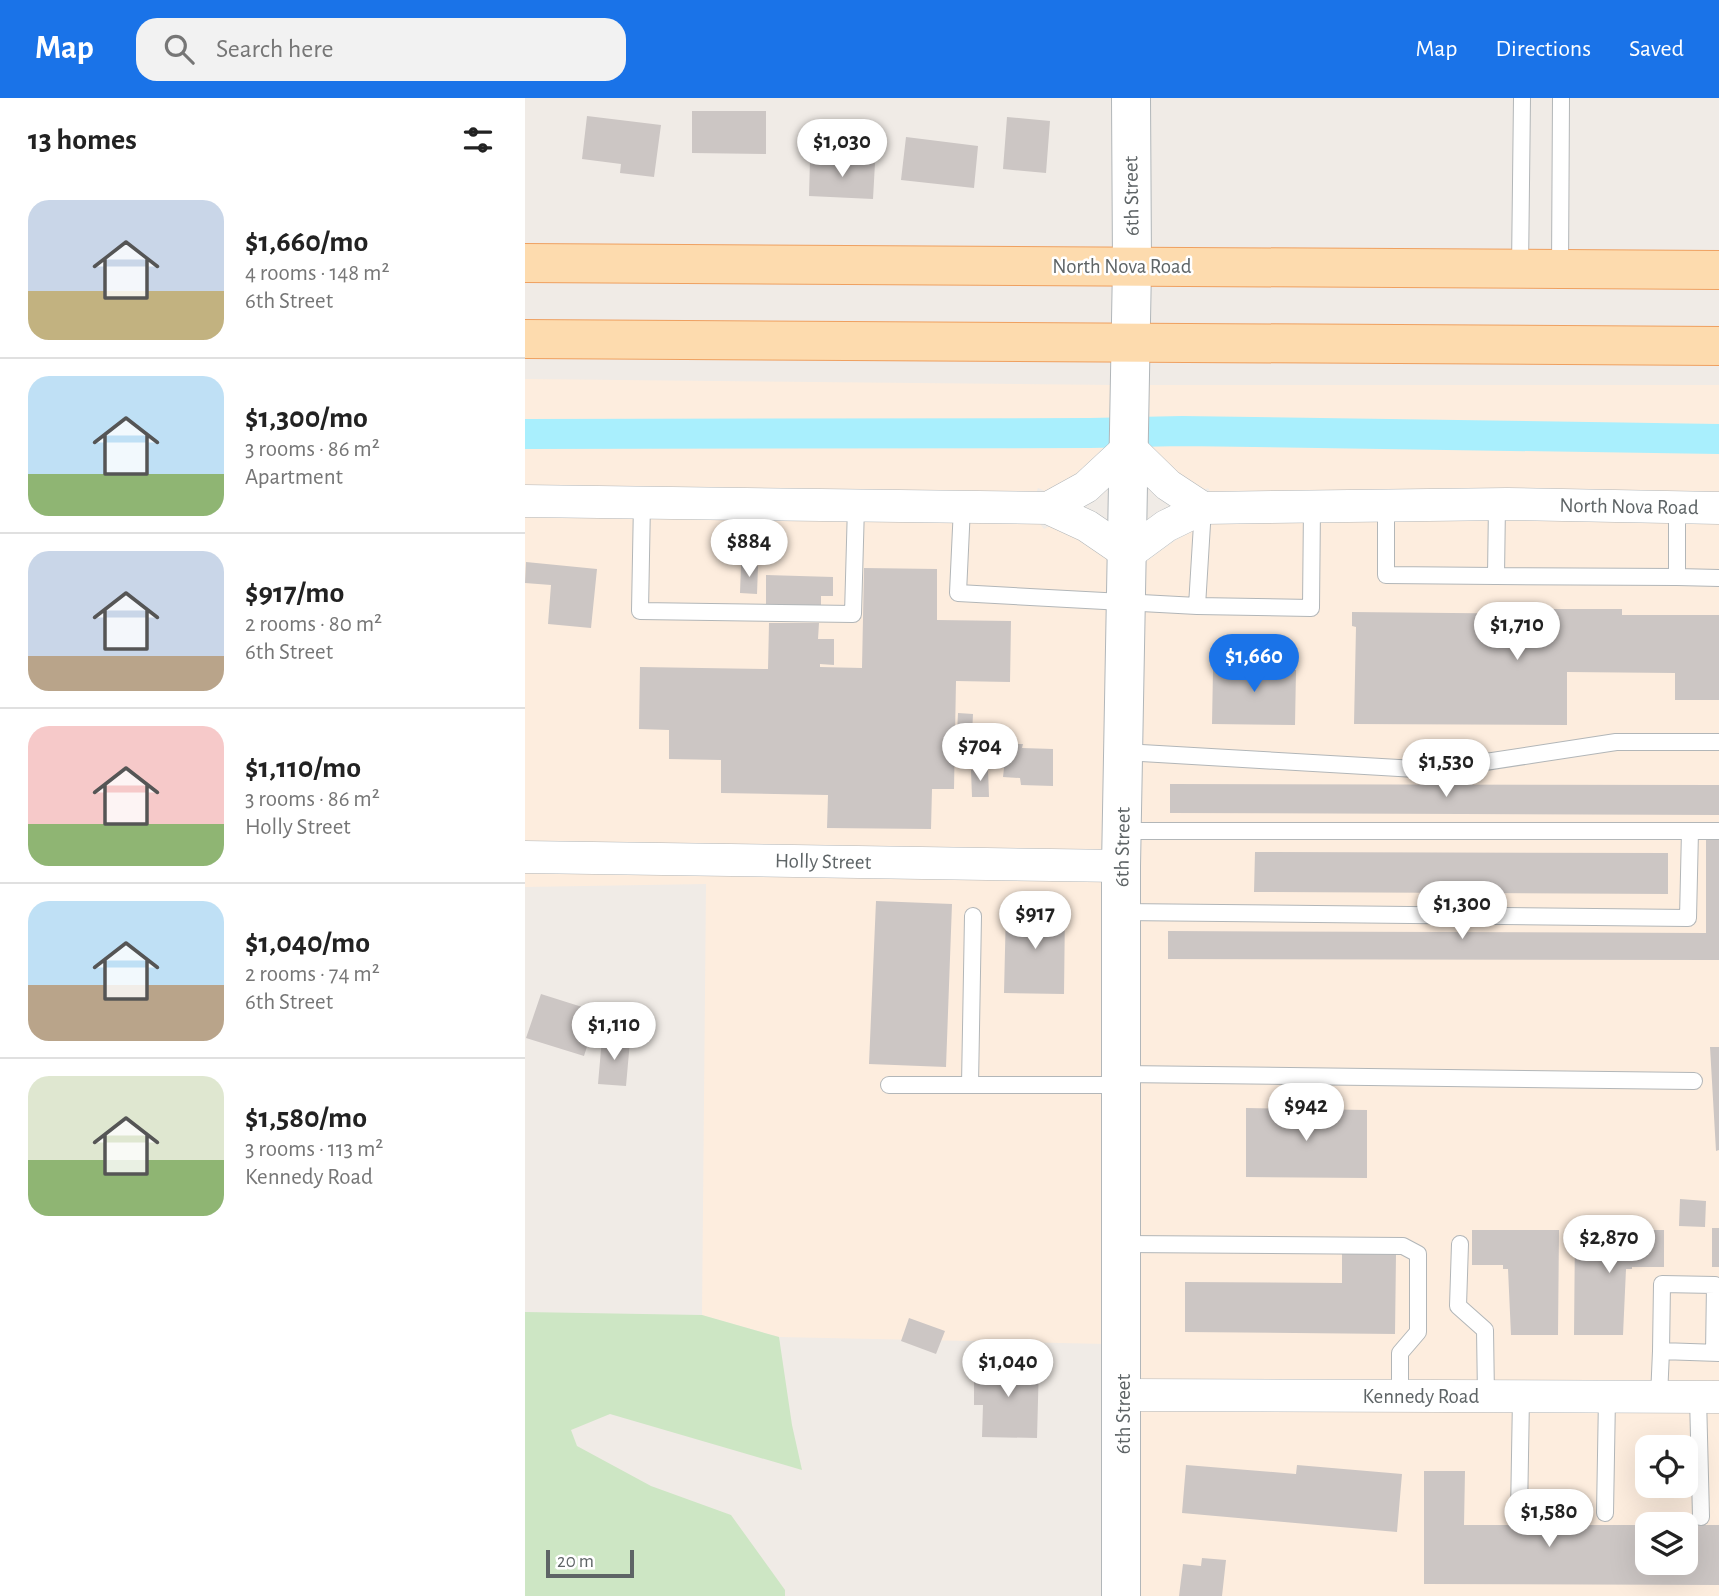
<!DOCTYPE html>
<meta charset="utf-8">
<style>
body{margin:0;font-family:"Alegreya Sans",sans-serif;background:#f2f2f2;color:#222;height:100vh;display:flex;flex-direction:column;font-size:26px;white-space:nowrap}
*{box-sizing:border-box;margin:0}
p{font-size:23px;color:#767676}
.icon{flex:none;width:38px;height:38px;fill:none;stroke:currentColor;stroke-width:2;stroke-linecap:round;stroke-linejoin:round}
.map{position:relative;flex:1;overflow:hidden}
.sheet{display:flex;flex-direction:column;background:#fff;width:525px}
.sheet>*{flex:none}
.buttons{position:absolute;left:1110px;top:1337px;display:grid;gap:14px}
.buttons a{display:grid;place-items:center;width:63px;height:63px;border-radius:14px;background:#fff;box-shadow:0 7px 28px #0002;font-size:35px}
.scale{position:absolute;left:21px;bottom:18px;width:88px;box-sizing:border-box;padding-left:7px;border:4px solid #5e6466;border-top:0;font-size:19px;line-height:24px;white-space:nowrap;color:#5e6466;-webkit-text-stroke:5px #fff;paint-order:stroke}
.price{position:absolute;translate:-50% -60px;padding:0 16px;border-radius:24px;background:#fff;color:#222;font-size:23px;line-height:46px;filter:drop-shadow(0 2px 4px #0008)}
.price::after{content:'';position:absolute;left:50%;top:42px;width:21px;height:16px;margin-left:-10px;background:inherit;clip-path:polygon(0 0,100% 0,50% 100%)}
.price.current{background:#1a73e8;color:#fff}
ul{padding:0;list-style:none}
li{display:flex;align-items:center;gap:21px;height:175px;padding:0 28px}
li+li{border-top:2px solid #e0e0e0}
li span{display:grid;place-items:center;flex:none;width:196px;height:140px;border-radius:21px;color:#555}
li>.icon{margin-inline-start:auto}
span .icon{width:84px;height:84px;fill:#fffc;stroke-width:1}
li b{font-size:30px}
h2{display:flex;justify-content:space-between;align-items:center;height:84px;padding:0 28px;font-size:30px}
header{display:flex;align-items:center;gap:42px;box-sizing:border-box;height:98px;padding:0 35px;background:#1a73e8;color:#fff}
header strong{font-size:33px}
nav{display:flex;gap:38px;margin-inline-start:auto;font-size:24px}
.search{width:490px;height:63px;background:#f2f2f2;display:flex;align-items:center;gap:18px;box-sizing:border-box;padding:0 24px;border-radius:21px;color:#767676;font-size:26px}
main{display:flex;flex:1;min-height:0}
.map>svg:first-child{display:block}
</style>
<header>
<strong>Map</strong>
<div class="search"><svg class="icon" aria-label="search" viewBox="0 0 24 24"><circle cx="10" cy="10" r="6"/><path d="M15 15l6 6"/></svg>Search here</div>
<nav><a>Map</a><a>Directions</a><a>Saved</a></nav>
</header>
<main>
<section class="sheet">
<h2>13 homes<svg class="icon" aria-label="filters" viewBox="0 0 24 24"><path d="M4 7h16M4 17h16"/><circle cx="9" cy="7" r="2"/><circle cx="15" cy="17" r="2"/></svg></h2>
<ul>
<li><span style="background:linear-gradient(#c9d6e8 65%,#c2b280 0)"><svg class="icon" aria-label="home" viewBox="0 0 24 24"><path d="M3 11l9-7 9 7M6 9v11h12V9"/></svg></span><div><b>$1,660/mo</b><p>4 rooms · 148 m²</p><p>6th Street</p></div></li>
<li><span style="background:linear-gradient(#bfe0f5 70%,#8fb573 0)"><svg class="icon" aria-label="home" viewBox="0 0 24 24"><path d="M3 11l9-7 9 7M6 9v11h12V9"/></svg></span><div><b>$1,300/mo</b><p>3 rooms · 86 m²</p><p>Apartment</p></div></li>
<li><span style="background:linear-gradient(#c9d6e8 75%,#b9a48a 0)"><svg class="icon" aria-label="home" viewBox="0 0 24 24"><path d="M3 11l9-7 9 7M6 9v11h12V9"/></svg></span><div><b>$917/mo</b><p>2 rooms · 80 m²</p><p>6th Street</p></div></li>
<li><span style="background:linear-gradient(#f6c9c9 70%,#8fb573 0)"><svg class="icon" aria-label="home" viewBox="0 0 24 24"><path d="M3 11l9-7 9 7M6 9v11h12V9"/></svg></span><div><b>$1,110/mo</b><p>3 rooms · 86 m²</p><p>Holly Street</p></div></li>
<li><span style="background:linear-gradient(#bfe0f5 60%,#b9a48a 0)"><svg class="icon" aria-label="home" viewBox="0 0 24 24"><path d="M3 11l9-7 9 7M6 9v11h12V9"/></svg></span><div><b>$1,040/mo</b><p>2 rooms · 74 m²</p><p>6th Street</p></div></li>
<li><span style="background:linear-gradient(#dfe7d0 60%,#8fb573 0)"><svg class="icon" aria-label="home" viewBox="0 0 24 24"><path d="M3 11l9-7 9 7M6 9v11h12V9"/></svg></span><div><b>$1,580/mo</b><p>3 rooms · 113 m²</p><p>Kennedy Road</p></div></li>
</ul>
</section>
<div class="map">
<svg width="1194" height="1498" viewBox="0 0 1194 1498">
<rect width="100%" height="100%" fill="#f0ebe6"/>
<path fill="#fdedde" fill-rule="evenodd" d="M0,281L588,287V341L550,377L520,393L513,390L511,395L0,387Z
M622,287H1194V395H686L683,390L678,392L654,376L621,344Z
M0,418L515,426L519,431L525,428L555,441L586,463L580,752L0,743Z
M984,422L1194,425V1284L614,1282V783L619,465L651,442L678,428L683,431L688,425Z
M0,774L580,782L581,1246L254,1239L177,1217L181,786L0,789Z
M615,1313L1194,1315V1498H613ZM1122,1349H1160V1388H1122ZM1122,1426H1160V1465H1122Z"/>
<path fill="#cde6c4" d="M0,1214L177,1217L254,1239L267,1327L277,1372L85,1316L46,1332L52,1348L126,1388L206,1417L260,1492V1498H0Z"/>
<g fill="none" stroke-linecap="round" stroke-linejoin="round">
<path stroke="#a9effd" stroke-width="30" d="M0,336L565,335L657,333L1194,341"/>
</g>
<path fill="#ccc6c4" d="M167,13H241V56L167,55Z
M62,18L136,27L129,79L95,75L96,66L57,61Z
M482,19L525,23L521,75L478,71Z
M381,39L453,48L449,90L376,82Z
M285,62L350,65L348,101L284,98Z
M1,464L72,471L66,530L23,526L26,487L0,485Z
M216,467L233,468L232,496L215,495Z
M339,470L412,471V522L486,523L485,584L431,583L429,691H407L406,731L302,730L303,697L196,695V662L144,661V632L114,631L115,569L243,571L244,525H294L293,541H309V567L295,566V569L337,570Z
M241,477L308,479V498H296V512L241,511Z
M1022,511H1097V517H1194V602H1150V575L1042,574V627L829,626L831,529L827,528V514L1021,516Z
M691,565L767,566V572H771L770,627L687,626L688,572H691Z
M433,615L448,616L447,636L432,635Z
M470,646H498L497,650L528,651V688L496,687L495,680L478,679L479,670H470Z
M463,671L464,699H447L446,672Z
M645,686L1194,687V717L645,715Z
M1181,742H1194V862L643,861V833L1181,835Z
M730,754L1143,755V796L729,794Z
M351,803L427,806L421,969L344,966Z
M481,810L540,811L539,896L479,895Z
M16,896L73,914L59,958L1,940Z
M77,940L105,943L101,988L73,986Z
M1185,949H1194V1052L1191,1053Z
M721,1010L842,1012V1080L721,1079Z
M1155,1101L1181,1103L1180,1129L1154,1128Z
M1187,1130H1194V1169H1187Z
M947,1132H1034L1033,1237H986L983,1171H978V1167H947Z
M1050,1132H1139V1169H1107V1171H1101L1098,1237H1049Z
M817,1155L871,1156L870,1236L660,1234V1184L817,1185Z
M384,1220L420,1233L411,1256L376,1243Z
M449,1264L514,1265L512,1340L457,1339L458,1307H449Z
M661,1367L771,1376L772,1367L877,1376L872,1434L657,1415Z
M899,1373H940L939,1427H1122V1465H1160V1427H1194V1487L899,1486Z
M677,1460L701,1462L697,1498H654L658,1466L676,1468Z"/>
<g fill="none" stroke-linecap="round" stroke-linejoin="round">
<defs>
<path id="lane" d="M995,171L997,0
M1035,171L1036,0
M117,404L115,513L328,516L331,408
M861,408V477L971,478L972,406
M437,409L433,495L672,508L786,510L787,409
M971,478L1152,479V410
M1152,479L1194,480
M672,508L678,410
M599,654L908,672L1091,644H1194
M597,733H1194
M596,814L1163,820L1165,733
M597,976L1169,983
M364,987H597
M445,987L448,818
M598,1146L878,1148L893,1156V1234L875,1255V1299
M935,1146L933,1208L960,1232L961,1298
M1136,1253L1137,1186L1190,1187L1189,1255
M1134,1299L1136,1253L1194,1255
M1173,1299L1176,1419
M1080,1415L1082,1299
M994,1416L996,1299"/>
<path id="street" d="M0,403L523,410L562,428L603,456L641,428L678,410L982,406L1194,410
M523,410L561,389L604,349L643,387L678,410
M0,759L596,768
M598,1297L1194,1299"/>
<path id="secondary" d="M596,1498V768L607,168L606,0"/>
<path id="primary" d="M0,165L1194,172
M0,241L1194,248"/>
</defs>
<use href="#lane" stroke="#b2b6b8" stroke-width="18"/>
<use href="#street" stroke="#b2b6b8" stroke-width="33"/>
<use href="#secondary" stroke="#b1b6b9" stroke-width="40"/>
<use href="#primary" stroke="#efa060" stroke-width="40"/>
<use href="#lane" stroke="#fff" stroke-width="16"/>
<use href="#street" stroke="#fff" stroke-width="32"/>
<use href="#secondary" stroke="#fff" stroke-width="38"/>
<use href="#primary" stroke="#fddbae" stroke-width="38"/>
</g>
<g text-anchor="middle" stroke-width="5" stroke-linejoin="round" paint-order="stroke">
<g font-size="21" fill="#5e6466" stroke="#fff">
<text transform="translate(606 98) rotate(-91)" y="7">6th Street</text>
<text x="597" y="175">North Nova Road</text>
<text transform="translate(1104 408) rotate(1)" y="7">North Nova Road</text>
<text transform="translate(597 749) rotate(-89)" y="7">6th Street</text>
<text transform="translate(298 763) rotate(1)" y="7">Holly Street</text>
<text x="896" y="1305">Kennedy Road</text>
<text transform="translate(598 1316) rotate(-90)" y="7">6th Street</text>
</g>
</g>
</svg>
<div class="buttons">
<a><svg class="icon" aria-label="locate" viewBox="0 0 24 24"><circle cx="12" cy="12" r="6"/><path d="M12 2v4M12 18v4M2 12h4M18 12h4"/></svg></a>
<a><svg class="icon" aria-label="layers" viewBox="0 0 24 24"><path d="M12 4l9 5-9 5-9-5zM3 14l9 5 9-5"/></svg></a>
</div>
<div class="scale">20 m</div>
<b class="price" style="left:317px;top:81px">$1,030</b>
<b class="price" style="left:224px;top:481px">$884</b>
<b class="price" style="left:992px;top:564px">$1,710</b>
<b class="price current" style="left:729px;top:596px">$1,660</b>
<b class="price" style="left:455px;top:685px">$704</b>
<b class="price" style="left:921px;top:701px">$1,530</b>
<b class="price" style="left:937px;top:843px">$1,300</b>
<b class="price" style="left:510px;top:853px">$917</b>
<b class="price" style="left:89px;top:964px">$1,110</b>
<b class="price" style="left:781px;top:1045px">$942</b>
<b class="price" style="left:1084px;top:1177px">$2,870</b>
<b class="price" style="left:483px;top:1301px">$1,040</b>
<b class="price" style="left:1024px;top:1451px">$1,580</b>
</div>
</main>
